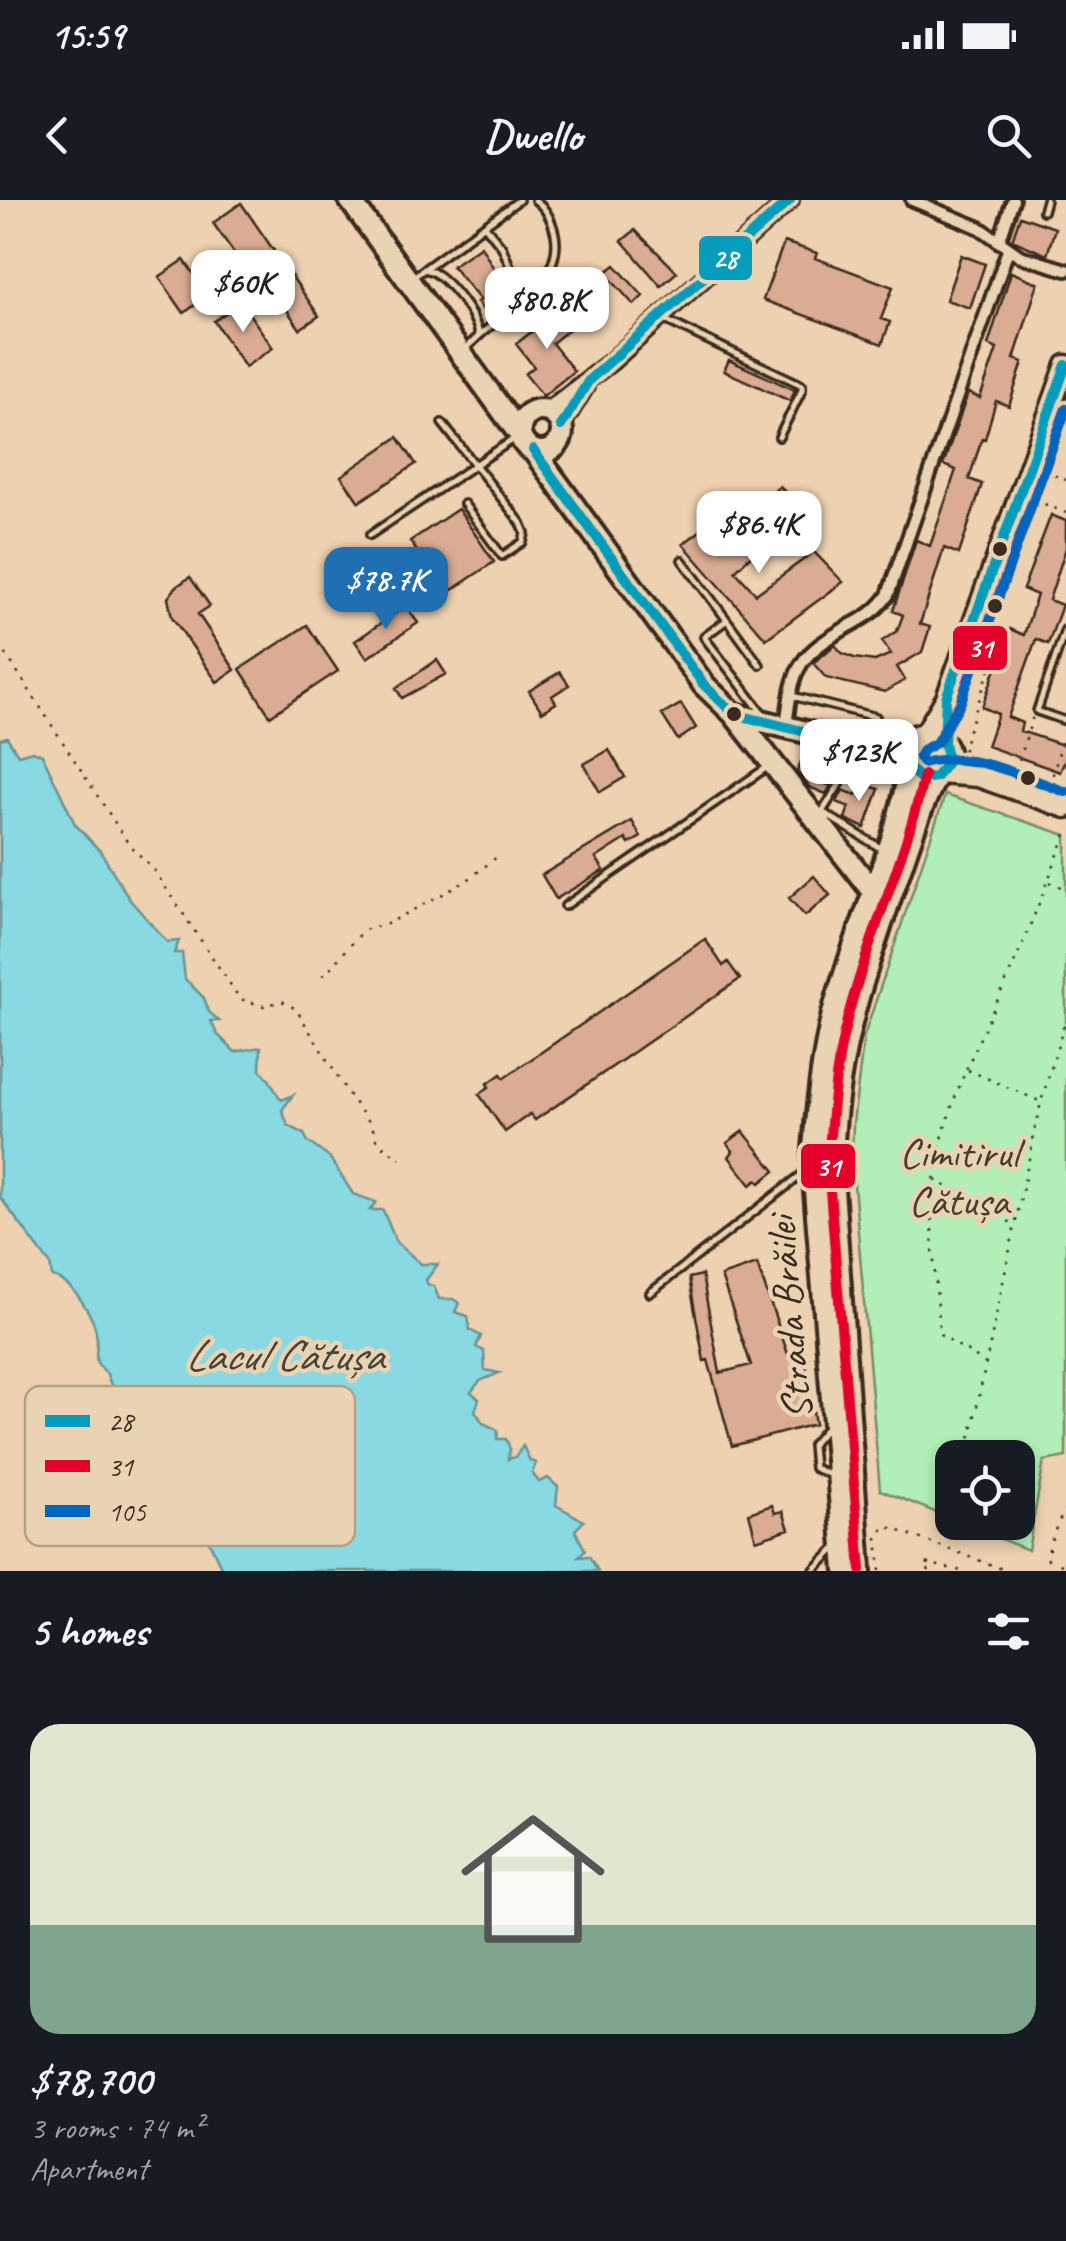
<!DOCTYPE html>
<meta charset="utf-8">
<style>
body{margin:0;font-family:Caveat,sans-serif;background:#242831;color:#f1f3f6;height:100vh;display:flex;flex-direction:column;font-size:38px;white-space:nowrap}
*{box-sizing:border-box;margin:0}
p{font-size:32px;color:#9ea1a6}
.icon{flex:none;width:55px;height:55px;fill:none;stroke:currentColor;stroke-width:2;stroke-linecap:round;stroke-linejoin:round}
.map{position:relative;height:1371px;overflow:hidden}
.details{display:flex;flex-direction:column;background:#171b24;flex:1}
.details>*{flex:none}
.controls{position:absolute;left:935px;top:1240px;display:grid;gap:20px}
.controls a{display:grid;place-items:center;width:100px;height:100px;border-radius:20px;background:#171b24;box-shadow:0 5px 15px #0003;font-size:50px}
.price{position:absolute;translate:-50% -85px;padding:0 22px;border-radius:20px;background:#fff;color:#222;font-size:32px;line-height:65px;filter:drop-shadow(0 2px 5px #0008)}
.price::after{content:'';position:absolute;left:50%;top:60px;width:30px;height:22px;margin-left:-15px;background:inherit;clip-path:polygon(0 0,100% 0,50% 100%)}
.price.selected{background:#1f6fb2;color:#fff}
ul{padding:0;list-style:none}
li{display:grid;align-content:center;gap:20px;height:530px;padding:0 30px}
li span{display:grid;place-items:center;height:310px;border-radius:30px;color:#555}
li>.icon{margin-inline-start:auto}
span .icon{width:180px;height:180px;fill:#fffc;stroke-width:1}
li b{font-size:42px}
h2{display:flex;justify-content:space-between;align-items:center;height:120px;padding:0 30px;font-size:42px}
.status{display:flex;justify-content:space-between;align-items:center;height:70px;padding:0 50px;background:#171b24;direction:ltr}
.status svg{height:28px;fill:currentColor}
header{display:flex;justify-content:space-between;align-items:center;height:130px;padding:0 30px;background:#171b24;font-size:45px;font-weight:600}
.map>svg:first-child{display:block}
</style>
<div class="status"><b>15:59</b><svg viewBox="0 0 49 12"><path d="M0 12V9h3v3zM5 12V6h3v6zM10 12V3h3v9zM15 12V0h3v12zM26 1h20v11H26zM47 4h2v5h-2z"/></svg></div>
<header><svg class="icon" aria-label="back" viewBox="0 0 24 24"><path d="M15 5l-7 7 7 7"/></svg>Dwello<svg class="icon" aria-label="search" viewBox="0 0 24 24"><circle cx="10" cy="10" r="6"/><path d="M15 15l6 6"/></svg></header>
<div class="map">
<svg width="1066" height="1371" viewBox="0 0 1066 1371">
<rect width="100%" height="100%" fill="#edd1b1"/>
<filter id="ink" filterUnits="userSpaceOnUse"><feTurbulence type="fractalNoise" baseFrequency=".01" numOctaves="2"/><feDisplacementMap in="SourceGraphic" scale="20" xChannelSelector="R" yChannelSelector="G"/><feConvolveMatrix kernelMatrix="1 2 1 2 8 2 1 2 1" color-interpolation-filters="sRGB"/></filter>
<g filter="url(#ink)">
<path fill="#b1efb6" stroke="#768c6a" stroke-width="2.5" d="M945,595L1066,635V1257L1044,1261L1028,1350L961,1323L1018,1322V1258H952V1319L880,1290L852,961L853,923L864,836Z"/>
<path fill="#88d9e2" stroke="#699394" stroke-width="2.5" d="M7,537L18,555L32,551L42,554L75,624L101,652L130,700L167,742L179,741L174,753H182L185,779L204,798L209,812L219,821H211L217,834L235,852L261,847L260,870C272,878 272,889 282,900L293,895L282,910L288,925L304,934L308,942L330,958L353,994L376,1002L370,1010H383L396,1042L421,1064H438L426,1080L428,1085L434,1086L439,1099H453L459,1103L455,1112L468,1116L470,1130L481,1136L476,1147L484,1151L485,1170L499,1173L480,1181L471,1192L479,1199L475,1211L483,1223L498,1230L497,1239H506L510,1249L508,1259L515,1257L523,1246L530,1261L536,1263L532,1273L539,1282L548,1278L558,1287L556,1305L584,1321L575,1330L585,1350L578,1357L589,1356L598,1371H223L203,1329L198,1310L172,1269L131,1214L126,1193L111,1185L107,1174L97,1163C95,1154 97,1148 97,1139C96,1118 73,1081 52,1077L50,1064L0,997V539Z"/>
<path fill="#daac93" stroke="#3b2a1e" stroke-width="2.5" d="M241,3L274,51L246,70L213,23Z
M1020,16L1055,28L1047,55L1012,40Z
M635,30L677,72L661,86L622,41Z
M784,42L817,53L815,58L893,87L881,119L890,122L882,144L763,100Z
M481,46L501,81L507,76L516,97L489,117L477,102L480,100L452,66Z
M961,55L985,64L970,108L946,100Z
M184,60L209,95L184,113L159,77Z
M615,65L643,96L634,105L605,73Z
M286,68L319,116L300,129L267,81Z
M1011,72L1038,83L1014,159L1023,162L1009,206L996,201L985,239L982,238L969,279L982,284L959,354L944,348L920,424L930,427L922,452L897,467L905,480L885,492L826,478L813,463L835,445L842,453L854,458L875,461L891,454L882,441L897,431L903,415L893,411L916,340L930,346L956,270L943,265L968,193L980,198L997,149L988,145Z
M241,102L273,148L245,167L214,121Z
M563,107L576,124L552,143L574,171L543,196L525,174L534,167L516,144Z
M729,160L795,190L790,201L724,171Z
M398,237L416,264L359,302L341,276Z
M780,286L800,311L784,325L764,300Z
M458,309L494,362L446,394L410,341Z
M729,309L759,348L735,371L756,394L814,352L843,382L766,439L683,344Z
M1051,315L1066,321V348L1049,400L1062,405L1048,444L1036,439L1008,517L1022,523L1020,531L1066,546V558L1060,572L987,546L998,514L982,507L1010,429L1024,435L1037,395L1023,389Z
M190,377L210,406L198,414L235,470L217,482L172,417L168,398L176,387Z
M406,406L418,423L367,458L355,441Z
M307,425L338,471L270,516L240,469Z
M437,460L446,474L402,498L396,488Z
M560,472L569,485L552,496L556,503L542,512L529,491Z
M681,504L696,528L678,540L662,515Z
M609,550L625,577L600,592L584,564Z
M802,559L831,570L826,584L831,586L826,594L809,587L797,572Z
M860,583L879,589L865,628L845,619L849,607L837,602L843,590L856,595Z
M632,621L641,637L629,644L626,639L596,658L604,670L556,699L542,675Z
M814,676L830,695L805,716L789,698Z
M705,739L723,766L728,762L740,779L535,920L530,914L505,932L479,894L489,887L487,884L501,874L504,878Z
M743,931L775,971L760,983L757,980L751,985L729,957L733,951L727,943Z
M757,1064L789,1157L804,1153L815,1224L732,1246L708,1160L704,1161L689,1078L702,1075L720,1173L751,1165L721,1076Z
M772,1305L775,1313L783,1311L789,1329L756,1340L749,1313Z"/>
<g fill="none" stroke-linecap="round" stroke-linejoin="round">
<defs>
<path id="lane" d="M1043,11L1046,0
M485,26L502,47L523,98
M427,70C446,74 478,117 479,136L464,150
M412,78L519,0
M663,119L802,185V190L779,237
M479,136C509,109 564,81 555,34C552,20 546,8 535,0
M442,223L521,323L525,333L523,342L502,356L464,304
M370,335L517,237
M682,360L727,420
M1065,430L1037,511L1066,521
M760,465L727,420L704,437L763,514
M792,496L876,517
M861,550L822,612L882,649
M565,706L766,568
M650,1093L809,969
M827,1227L812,1245L814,1268L833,1276
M813,1371L837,1347"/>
<path id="street" d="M912,0L980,28L1020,56L1066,70
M999,42L1013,0
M786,527C793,466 797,456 851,425C866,417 878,410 888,395L1008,50"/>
<path id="secondary" d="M547,211L612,161L790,0
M561,226L585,187"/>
<path id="primary" d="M924,534L946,498L1066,165
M940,574L978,577L1066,608"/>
<path id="highway" d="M350,0L520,235
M520 231a21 21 0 1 1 42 0a21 21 0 1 1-42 0Z
M533,250L704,485L734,514L870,548L905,565
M734,514L874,693
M870,548L924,534C947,535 955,557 940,574L921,579L909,572L903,555L913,538
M846,1371L813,966C816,915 821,864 833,814C854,732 894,656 909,572
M860,1371L832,974C833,864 857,794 892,692C906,653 917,614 936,577"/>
</defs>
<use href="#lane" stroke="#3b2a1e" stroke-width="12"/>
<use href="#street" stroke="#3b2a1e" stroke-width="18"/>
<use href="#secondary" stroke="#3b2a1e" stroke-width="22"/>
<use href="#primary" stroke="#3b2a1e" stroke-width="25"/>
<use href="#highway" stroke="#3b2a1e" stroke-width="28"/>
<path stroke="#3b2a1e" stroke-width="2.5" stroke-dasharray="2.5 8" stroke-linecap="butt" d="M1045,271L1066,280
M1035,300L1066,313
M0,445L130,646L152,667L240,799L264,806L282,801L296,809L350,897L371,924L378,942L400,959
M981,562L966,554L963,547L998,445L985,440
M998,567L1033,580
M1016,570L1033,516
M1050,585L1065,530
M1049,682L1066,689
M323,776L364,730L387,724L465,682L498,656
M968,870L1039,901
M935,980L1015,1025
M986,1164L940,1134C937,1082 927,1026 935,974C945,904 980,840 1009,775C1030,729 1047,682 1066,634
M966,1258L1041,902L1066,818
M880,1371L877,1337L886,1326L1008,1371
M929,1371L925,1363L962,1371
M1049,1371C1044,1349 1056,1327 1066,1308
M1051,1371L1066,1361"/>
<use href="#lane" stroke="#e9d3b2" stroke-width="5"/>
<use href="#street" stroke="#e9d3b2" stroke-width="10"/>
<use href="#secondary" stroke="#e9d3b2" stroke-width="15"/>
<use href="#primary" stroke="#e9d3b2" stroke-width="18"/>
<use href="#highway" stroke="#e9d3b2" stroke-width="20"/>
<defs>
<path id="bus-1" d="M561,226L589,180L790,0
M533,250L704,485L734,514L870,548L905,565L921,579L936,577L948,561L944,543L946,498L1066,165"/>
<path id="bus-2" d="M937,542L960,503L1066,209
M861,1370L828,966C831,917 835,867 847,820C868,736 906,659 924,575"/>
<path id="bus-3" d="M1066,209L960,504L936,543L923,550L919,557L923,563C971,550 1021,576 1066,592"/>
</defs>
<use href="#bus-1" stroke="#e9d3b2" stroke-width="18"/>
<use href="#bus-2" stroke="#e9d3b2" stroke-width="18"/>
<use href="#bus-3" stroke="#e9d3b2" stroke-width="18"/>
<use href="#bus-1" stroke="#069cbc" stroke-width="10"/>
<use href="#bus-2" stroke="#e4002b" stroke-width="10"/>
<use href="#bus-3" stroke="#0065bd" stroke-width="10"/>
</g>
</g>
<g fill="#3b2a1e" stroke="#e9d3b2" stroke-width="4">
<circle cx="1000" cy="349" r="9"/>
<circle cx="995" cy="406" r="9"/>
<circle cx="734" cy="514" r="9"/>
<circle cx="1028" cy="578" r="9"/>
</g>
<g text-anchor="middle" stroke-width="9" stroke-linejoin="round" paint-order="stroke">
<g font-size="42" fill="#473e2d" stroke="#e9d3b2">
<text x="959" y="967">Cimitirul<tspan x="959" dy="48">Cătușa</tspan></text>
</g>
<g font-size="42" fill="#3b2a1e" stroke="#e9d3b2">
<text transform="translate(788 1118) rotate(-95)" y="15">Strada Brăilei</text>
</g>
<g font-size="45" font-style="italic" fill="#47443b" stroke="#e9d3b2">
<text x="284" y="1170">Lacul Cătușa</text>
</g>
</g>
<rect x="25" y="1186" width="330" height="160" rx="15" fill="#e9d3b2" stroke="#b5a086" stroke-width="2.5"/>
<rect x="45" y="1215" width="45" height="12" fill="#069cbc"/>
<rect x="45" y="1260" width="45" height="12" fill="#e4002b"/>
<rect x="45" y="1305" width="45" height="12" fill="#0065bd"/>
<g font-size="28" fill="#3b2a1e">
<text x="108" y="1231">28</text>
<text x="108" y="1276">31</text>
<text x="108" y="1321">105</text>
</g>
<g stroke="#e9d3b2" stroke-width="4">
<rect x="697" y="34" width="57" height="48" rx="10" fill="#069cbc"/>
<rect x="951" y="424" width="58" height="48" rx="10" fill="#e4002b"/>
<rect x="799" y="942" width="58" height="48" rx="10" fill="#e4002b"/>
</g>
<g font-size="28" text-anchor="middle" font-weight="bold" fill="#fff">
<text x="725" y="68">28</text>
<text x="980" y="457">31</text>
<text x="828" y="976">31</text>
</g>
</svg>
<div class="controls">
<a><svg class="icon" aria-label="locate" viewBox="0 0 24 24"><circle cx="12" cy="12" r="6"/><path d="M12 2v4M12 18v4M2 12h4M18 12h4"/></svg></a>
</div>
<b class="price" style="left:243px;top:135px">$60K</b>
<b class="price" style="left:547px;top:152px">$80.8K</b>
<b class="price" style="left:759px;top:376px">$86.4K</b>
<b class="price selected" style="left:386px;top:432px">$78.7K</b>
<b class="price" style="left:859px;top:604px">$123K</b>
</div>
<section class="details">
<h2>5 homes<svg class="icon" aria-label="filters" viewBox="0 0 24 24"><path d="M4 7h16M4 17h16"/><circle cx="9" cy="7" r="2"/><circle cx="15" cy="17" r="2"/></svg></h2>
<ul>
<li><span style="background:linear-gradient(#dfe7d0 65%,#7fa58c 0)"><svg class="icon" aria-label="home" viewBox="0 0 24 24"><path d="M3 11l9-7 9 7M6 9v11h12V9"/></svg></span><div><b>$78,700</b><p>3 rooms · 74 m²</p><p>Apartment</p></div></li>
</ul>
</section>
